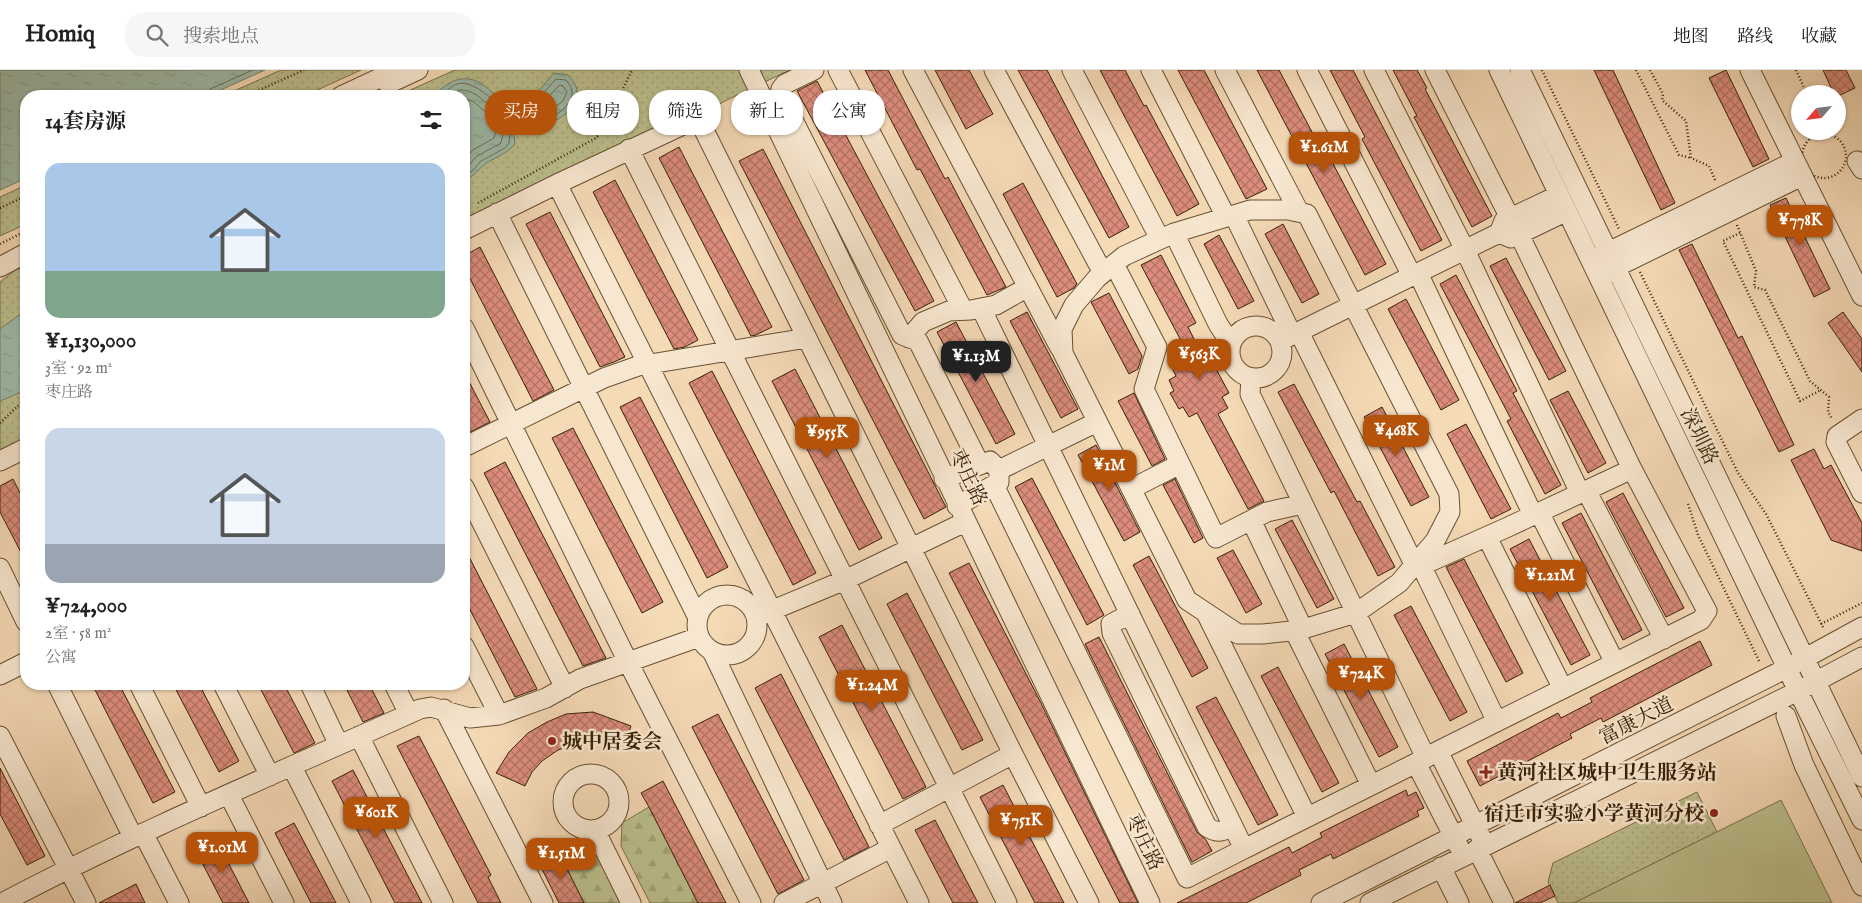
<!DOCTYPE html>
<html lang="zh">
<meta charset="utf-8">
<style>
body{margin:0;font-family:"IM FELL English","Noto Serif SC",serif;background:#f6f6f6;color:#222;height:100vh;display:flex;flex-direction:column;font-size:19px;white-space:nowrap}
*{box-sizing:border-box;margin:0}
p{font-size:16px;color:#767676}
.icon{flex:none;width:28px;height:28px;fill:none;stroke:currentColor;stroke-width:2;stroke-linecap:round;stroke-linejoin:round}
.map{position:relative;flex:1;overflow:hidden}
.side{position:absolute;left:20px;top:20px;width:450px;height:600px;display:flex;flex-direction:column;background:#fff;border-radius:20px;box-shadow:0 1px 4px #0004}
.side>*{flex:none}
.hud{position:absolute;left:485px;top:20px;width:475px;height:45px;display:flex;gap:10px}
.needle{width:32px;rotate:242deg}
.buttons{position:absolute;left:1791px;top:15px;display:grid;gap:10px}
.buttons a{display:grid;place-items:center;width:55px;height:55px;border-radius:50%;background:#fff;box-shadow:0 1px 4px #0004;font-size:25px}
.price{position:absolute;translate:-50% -42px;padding:0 11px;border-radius:10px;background:#b45309;color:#fff;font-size:16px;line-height:32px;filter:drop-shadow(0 1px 2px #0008)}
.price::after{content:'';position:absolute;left:50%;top:30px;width:15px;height:11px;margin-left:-8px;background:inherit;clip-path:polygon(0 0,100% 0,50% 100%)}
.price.active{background:#222;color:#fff}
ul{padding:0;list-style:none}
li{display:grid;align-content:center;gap:10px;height:265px;padding:0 25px}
li span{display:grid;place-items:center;height:155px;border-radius:15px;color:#555}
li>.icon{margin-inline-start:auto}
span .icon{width:90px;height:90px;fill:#fffc;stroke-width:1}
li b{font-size:21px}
h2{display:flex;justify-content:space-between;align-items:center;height:60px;padding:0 25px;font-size:21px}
.chip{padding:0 18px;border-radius:20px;background:#fff;box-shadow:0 1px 4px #0004;font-size:18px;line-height:45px}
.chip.active{background:#b45309;color:#fff}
header{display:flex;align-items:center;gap:30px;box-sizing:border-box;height:70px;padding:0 25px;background:#fff;border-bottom:1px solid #e0e0e0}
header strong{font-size:24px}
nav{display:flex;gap:28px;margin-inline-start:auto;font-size:18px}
.search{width:350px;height:45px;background:#f6f6f6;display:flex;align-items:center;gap:12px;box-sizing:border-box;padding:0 18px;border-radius:20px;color:#767676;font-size:19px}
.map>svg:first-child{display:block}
</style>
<header>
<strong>Homiq</strong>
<div class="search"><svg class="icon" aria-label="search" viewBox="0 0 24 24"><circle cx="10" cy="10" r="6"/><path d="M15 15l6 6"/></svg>搜索地点</div>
<nav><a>地图</a><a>路线</a><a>收藏</a></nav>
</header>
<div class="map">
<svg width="1862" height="833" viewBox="0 0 1862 833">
<defs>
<pattern id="green-dots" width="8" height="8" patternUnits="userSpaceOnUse" patternTransform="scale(1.25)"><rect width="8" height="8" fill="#bcbf8d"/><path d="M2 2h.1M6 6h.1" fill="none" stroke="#a2a478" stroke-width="1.8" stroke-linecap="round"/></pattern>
<pattern id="forest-firs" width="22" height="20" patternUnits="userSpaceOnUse" patternTransform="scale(1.25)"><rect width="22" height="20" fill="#bcbf8d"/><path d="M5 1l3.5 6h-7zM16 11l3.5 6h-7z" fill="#a2a478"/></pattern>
<pattern id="water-ripples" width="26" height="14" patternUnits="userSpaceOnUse" patternTransform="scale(1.25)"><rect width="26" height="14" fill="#9dbbaa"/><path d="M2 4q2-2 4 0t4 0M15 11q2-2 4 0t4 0" fill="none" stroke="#88a091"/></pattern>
<pattern id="building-cross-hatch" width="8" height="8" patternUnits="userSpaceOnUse" patternTransform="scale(1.25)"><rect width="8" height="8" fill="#dc8c7c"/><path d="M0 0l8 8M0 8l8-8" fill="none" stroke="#b37264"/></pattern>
</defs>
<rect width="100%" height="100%" fill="#f5dab6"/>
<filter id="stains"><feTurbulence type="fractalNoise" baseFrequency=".004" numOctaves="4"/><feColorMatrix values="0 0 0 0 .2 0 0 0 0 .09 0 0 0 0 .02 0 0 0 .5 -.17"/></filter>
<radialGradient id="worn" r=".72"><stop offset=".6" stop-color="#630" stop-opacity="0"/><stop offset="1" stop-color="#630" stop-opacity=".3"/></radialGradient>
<path fill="url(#green-dots)" stroke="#7a704a" d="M281,0H361L304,26H223Z
M455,0H790L737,25L464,164V26H397Z
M26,115V154L0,166V127Z
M26,195V387L0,400V212L14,201Z
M1697,722L1717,762L1574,833H1558L1548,812L1553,793Z"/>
<path fill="url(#forest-firs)" stroke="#7a704a" d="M649,737L698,833H650L621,776L622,753Z
M588,771L594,774L625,833H584L559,783Z"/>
<path fill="#bcbf8d" stroke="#7a704a" d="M1781,730L1832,833H1574Z"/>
<path fill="url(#water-ripples)" stroke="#757e68" d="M0,0H265L207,26H26V108L0,120Z
M554,3L568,5C590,27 569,45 547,55L536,52L514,65L515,74C506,85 494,87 484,95C474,103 477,105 464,110V26H435C448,9 468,2 486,17C497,26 505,35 518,40L526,36Z
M26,240V320L0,331V259Z"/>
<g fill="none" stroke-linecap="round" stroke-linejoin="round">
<path stroke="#6b6e58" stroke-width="1" d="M560,15L563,16L567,22L563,31L547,43L540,41L539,37Z
M207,26L210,19L253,0
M441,26C446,22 451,16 457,14C477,8 498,40 518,45L529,39L556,9L566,10C576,21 573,31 562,40C558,43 554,47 549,49C543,50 539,46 533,47C525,50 516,56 510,62L509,73L505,78L481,91L472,101L464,105
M451,26L459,20C475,19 485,33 497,42C502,45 507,47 511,51L504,60L501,73L477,86L468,96L464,98
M464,28L474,32L498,53L494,68L473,80L464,90"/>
</g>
<path fill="url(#building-cross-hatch)" stroke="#392206" d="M865,0H888L945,109L948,107L1006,217L987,225L920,99L917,100Z
M935,0H969L993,44L966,59Z
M1018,0H1047L1129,157L1109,168Z
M1100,0H1125L1144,36L1146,35L1199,134L1177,146Z
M1178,0H1204L1267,119L1246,129Z
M1257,0H1279L1328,92L1331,90L1386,194L1365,205Z
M1330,0H1353L1442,170L1421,181L1362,69L1365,67Z
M1393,0H1417L1427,18L1425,19L1492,146L1472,157L1414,47L1417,46Z
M1594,0H1613L1675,133L1661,140Z
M1726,0L1769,89L1753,97L1709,8Z
M1823,0H1846L1855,18L1838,26V24H1834Z
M817,11L934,231L915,241L797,21Z
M679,77L772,257L756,265L751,266L659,88Z
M763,79L946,437L924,449L739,91Z
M615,110L698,270L685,277L674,279L593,122Z
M1023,113L1077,214L1074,218L1057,227L1003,124Z
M1786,128L1830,219L1814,227L1770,135Z
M550,142L625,287L614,292L600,297L526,154Z
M1283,154L1319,224L1302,233L1265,164Z
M1219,165L1254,231L1238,239L1204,174Z
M1692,174L1738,268L1742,266L1794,375L1779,382L1679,180Z
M480,177L554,320L533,331L464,197V186Z
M1161,185L1196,253L1188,257L1203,287L1208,284L1229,323L1222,327L1228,338L1218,344L1264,431L1248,439L1197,343L1189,347L1183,337L1179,339L1170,323L1174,321L1169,310L1176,306L1169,292L1187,282L1141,195Z
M1506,188L1566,301L1549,310L1490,196Z
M1456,205L1517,321L1513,323L1561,415L1545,424L1507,351L1511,349L1440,214Z
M1109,223L1142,286L1138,299L1129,304L1091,232Z
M1406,229L1459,330L1441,340L1388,239Z
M1027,242L1078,339L1061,348L1010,251Z
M1843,242L1862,269V302L1828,253Z
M956,252L1015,364L996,374L937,262Z
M795,299L882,468L859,480L772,311Z
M712,301L816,503L793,515L689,313Z
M464,302L490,352L464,365Z
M1294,314L1357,432L1360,431L1395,497L1378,506L1334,421L1331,423L1278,322Z
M1568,321L1606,393L1588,403L1550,330Z
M1134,323L1165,389L1152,396L1118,331Z
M640,327L728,497L707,508L620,337Z
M1382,337L1429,427L1411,436L1364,347Z
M1466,354L1511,439L1491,449L1447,364Z
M573,358L663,532L642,543L552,368Z
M1096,375L1140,462L1124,471L1078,385Z
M1814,379L1824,399L1831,395L1862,453V481L1831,470L1791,390Z
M505,392L606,588L583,596L484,403Z
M1032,408L1104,545L1087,555L1015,417Z
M13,409L26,435V492L0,442V416Z
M1175,409L1203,468L1194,473L1163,415Z
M1623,423L1684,538L1666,547L1606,432Z
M1581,443L1642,560L1623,570L1562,453Z
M1292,450L1334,529L1317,538L1275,459Z
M1529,469L1590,585L1571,595L1510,479Z
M464,477L537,619L515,627L464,528Z
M1233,480L1262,534L1246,543L1217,488Z
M1149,486L1208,598L1192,607L1133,495Z
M1464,489L1523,603L1506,612L1446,497Z
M969,493L1041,633L1138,833H1120L949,503Z
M907,523L983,670L962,680L887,534Z
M1411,536L1467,642L1450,651L1394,545Z
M842,555L926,717L903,729L819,567Z
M1099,567L1197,762L1206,770L1212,781L1192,792L1085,574Z
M1700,571L1712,595L1603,652L1601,648L1570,664L1572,668L1480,716L1467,691L1558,643L1561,648L1592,632L1590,628Z
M1344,574L1398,677L1379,687L1325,584Z
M1278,597L1339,713L1322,722L1261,606Z
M781,604L869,777L844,790L755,618Z
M92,614H119L175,722L153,733Z
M173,614H199L239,691L219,702Z
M258,614H284L315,673L294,683Z
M344,614H369L384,643L363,652Z
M1216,627L1278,745L1258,755L1196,637Z
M593,642L631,656L627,668L616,664L613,677L593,672L578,673L558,680L542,691L532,702L525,716L496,703L509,682L528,663L547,652L566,644Z
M718,644L804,810L778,824L692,657Z
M419,666L491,805L488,807L501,833H478L397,676Z
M0,698L45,786L27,795L0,744Z
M353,700L422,833H395L332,711Z
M663,711L726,833H698L649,737L641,723Z
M1003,715L1064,833H1035L980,727Z
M1406,720L1408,726L1416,722L1424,738L1417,741L1419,746L1333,789L1331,784L1299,800L1301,805L1246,833H1177L1289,777L1292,783L1322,767L1320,763Z
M935,750L978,833H953L915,760Z
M294,753L336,833H311L275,763Z
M217,771L249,833H223L196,781Z
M559,783L584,833H559L539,793Z
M136,814L145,833H99Z
M1550,815L1555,826L1540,833H1515Z"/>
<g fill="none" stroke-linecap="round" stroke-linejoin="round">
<defs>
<path id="minor" d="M749,0L1150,833
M814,0L785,14L781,19L783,30L902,265L918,271L980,395
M838,0L963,240
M913,0L1060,278
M994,0L1103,203
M1072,0L1160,169
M1151,0L1226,147
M1225,0L1299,142
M1307,0L1412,206
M1374,0L1465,180L1580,423
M1435,0L1510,148
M1499,0L1798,621L1862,750
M1520,0L1862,707
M1750,0L1862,226
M388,14L418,0
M341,26L397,0
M629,79L1007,833
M1857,91L1862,99
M557,114L919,833
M1559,125L1504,151L1499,163L1511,168L1567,141
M1250,140H1288L1307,144L1449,424L1450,442L1435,471L1399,513L1356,543L1300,560L1263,564H1238L1187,530L1063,283L1062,259L1074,235L1097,208L1124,186L1174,163Z
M497,143L698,548
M1234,145L1292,265
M464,160L557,114L698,48L1013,684L1089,833
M1174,163L1218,254L1231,274
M1598,187L1795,91
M1114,194L1157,277L1144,319L1216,468L1267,442L1303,434
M0,197L26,183
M1418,203L1533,445
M1604,203L1802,106
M981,238L1244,779L1416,693
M1230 282a26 26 0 1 1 52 0a26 26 0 1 1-52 0Z
M464,258L628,592L751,833
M1299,262L1416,498
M909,268L923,252L949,241L971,240L996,235L1028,217
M1280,271L1499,163
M1251,308L1250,324L1426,688
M1862,349L1837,366L1836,372L1862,423
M464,377L604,308L638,296L807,268
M0,391L26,378
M999,400L1097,352
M944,409L990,391L999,400V412L957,436
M994,415L1187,808L1244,779
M464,417L565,618
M1131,419L1180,394
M1586,420L1664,569
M1539,442L1615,593
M1251,450L1303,559
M1487,467L1563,619
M1421,495L1497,652
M0,498L26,552
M1416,498L1508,457L1632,399
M697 555a30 30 0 1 1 60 0a30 30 0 1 1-60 0Z
M1130,544L1111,554L1112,563L1207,757C1217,764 1223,761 1233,757
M1207,545L1307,747
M756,547L845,510L965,452
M1294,560L1371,715
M464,576L499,645
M712,581L832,833
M0,605L26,592
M57,614L133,767
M139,614L201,737
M223,614L270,706
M310,614L339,675
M394,614L409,644
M444,639L543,833
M1786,646L1804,695L1862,816
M0,666L86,833
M359,666L443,833
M1438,681L1701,550L1707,541L1632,399L1519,164
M292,697L361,833
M563 732a28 28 0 1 1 56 0a28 28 0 1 1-56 0Z
M229,725L284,833
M879,755L1013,684
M595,760L631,833
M143,763L179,833
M1459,777L1416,693L1438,681L1481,767
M1477,779L1504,833
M1441,797L1459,833
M2,833C138,761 280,702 420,639L431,637L470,648L499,645L546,628L580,609L699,567
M784,833L891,778
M1321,833L1787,598L1862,557
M1370,833L1798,621L1862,587"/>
</defs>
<use href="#minor" stroke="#685032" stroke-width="21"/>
<path stroke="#392206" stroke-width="2.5" stroke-dasharray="1 2.5" stroke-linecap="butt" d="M1542,0L1619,159
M1636,0L1679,85L1691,88
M1650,0L1663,24L1662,30L1686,51L1691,88L1709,96L1716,112
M1796,0L1807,24
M246,26L304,0
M316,26L326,22
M1802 86a22 22 0 1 1 44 0a22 22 0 1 1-44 0Z
M478,133L596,68L612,48L617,31L632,0
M0,138L26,126
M1737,155L1756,201L1754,217L1765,220L1810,311L1829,327L1828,342L1832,349
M1740,163L1723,171L1800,331L1821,320
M0,174L26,161
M1640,202L1738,403L1766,444L1824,559
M0,353L26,328
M1688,434L1698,465L1760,593
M1821,554L1862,533"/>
<use href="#minor" stroke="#f8e7d0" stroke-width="19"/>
</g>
<g fill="#8f2418" stroke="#f8e7d0" stroke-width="2">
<circle cx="552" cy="671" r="5"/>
<path d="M1483.5 694.5h5v5h5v5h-5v5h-5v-5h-5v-5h5z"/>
<circle cx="1714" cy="743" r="5"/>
</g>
<g text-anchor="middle" stroke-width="5" stroke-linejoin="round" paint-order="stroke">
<g font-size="20" fill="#392206" stroke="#f8e7d0">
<text transform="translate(1700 366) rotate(64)" y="7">深圳路</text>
<text transform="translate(969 407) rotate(64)" y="7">枣庄路</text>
<text transform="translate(1636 650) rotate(-27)" y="7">富康大道</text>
<text transform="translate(1145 772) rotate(64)" y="7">枣庄路</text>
</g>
<g font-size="20" font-weight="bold" fill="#392206" stroke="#f8e7d0" text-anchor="start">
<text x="562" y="678">城中居委会</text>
<text x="1497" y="709">黄河社区城中卫生服务站</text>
<text x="1704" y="750" text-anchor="end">宿迁市实验小学黄河分校</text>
</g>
</g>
<rect width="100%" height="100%" filter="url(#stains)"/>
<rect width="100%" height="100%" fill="url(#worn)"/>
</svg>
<div class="buttons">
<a><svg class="needle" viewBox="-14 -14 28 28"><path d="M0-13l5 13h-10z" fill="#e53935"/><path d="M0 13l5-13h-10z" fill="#767676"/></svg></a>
</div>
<b class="price" style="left:1324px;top:104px">¥1.61M</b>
<b class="price" style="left:1800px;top:177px">¥778K</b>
<b class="price" style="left:1199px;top:311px">¥563K</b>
<b class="price active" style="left:976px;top:313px">¥1.13M</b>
<b class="price" style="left:1396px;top:387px">¥468K</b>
<b class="price" style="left:827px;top:389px">¥955K</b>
<b class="price" style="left:1109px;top:422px">¥1M</b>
<b class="price" style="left:1550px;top:532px">¥1.21M</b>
<b class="price" style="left:1361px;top:630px">¥724K</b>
<b class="price" style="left:872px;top:642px">¥1.24M</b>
<b class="price" style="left:376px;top:769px">¥601K</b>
<b class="price" style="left:1021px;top:777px">¥751K</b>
<b class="price" style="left:222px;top:804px">¥1.01M</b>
<b class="price" style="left:561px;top:810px">¥1.51M</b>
<div class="hud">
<a class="chip active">买房</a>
<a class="chip">租房</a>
<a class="chip">筛选</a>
<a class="chip">新上</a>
<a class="chip">公寓</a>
</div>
<section class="side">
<h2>14套房源<svg class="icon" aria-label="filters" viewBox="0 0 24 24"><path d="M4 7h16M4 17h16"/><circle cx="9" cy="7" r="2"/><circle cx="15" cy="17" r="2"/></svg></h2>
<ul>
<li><span style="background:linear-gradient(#a9c7e8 70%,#7fa58c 0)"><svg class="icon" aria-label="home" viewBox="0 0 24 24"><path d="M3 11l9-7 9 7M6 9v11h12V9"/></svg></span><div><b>¥1,130,000</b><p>3室 · 92 m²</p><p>枣庄路</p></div></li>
<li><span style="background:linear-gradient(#c9d6e8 75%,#9aa5b1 0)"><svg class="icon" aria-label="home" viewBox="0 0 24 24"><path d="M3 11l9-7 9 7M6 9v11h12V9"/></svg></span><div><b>¥724,000</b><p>2室 · 58 m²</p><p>公寓</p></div></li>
</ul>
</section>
</div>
